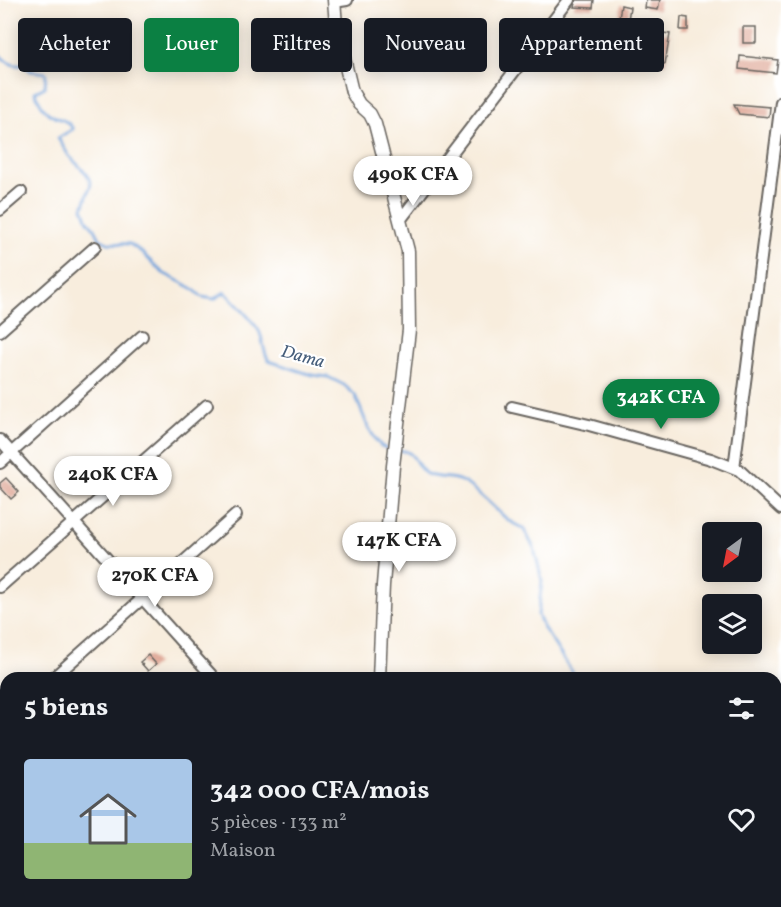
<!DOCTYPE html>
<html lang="fr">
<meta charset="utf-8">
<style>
body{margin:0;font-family:Vollkorn,serif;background:#20242c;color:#f1f3f6;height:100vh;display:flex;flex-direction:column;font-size:22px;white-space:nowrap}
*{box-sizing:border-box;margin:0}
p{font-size:20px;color:#9ea1a6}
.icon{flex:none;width:33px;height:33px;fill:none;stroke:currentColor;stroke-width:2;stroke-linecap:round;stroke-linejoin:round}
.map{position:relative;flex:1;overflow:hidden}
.sheet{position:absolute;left:0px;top:672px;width:782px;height:236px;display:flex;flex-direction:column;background:#171b24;border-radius:18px 18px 0 0;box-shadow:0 3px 15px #0003}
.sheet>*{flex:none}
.banner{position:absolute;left:18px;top:18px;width:746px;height:54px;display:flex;gap:12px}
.needle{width:39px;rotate:212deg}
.buttons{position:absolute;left:702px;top:522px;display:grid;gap:12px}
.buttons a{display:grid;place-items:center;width:60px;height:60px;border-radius:6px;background:#171b24;box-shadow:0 3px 15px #0003;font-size:30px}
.price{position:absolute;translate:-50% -51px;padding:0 14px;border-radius:21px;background:#fff;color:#222;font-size:20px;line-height:39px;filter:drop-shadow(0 2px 3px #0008)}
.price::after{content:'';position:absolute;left:50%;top:36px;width:18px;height:14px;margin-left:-9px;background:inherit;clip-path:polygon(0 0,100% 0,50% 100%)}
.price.active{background:#0b8043;color:#fff}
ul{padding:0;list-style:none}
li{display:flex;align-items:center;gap:18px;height:150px;padding:0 24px}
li+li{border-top:2px solid #363941}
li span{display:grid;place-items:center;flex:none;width:168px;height:120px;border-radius:6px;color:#555}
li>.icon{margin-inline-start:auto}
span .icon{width:72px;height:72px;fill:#fffc;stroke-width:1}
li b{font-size:26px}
h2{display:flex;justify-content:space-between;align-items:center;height:72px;padding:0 24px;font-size:26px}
.pill{padding:0 21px;border-radius:6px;background:#171b24;box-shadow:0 3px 15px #0003;font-size:21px;line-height:54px}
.pill.active{background:#0b8043;color:#fff}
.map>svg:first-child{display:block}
</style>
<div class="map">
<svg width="781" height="907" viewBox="0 0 781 907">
<rect width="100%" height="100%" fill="#fff"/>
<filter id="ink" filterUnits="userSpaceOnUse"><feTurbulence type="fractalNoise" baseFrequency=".0167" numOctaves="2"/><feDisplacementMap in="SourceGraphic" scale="12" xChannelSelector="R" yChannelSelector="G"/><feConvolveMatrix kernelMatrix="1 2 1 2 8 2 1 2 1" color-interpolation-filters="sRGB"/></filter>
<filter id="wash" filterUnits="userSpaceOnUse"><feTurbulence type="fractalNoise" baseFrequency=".008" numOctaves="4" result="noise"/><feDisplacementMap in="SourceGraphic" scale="24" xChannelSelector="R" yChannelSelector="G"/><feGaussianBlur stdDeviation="1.35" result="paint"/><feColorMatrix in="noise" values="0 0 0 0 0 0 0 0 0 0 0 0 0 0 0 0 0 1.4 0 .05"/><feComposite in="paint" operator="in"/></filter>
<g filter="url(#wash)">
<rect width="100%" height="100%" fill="#f8eddd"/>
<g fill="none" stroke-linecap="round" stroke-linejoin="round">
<path stroke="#6fa1da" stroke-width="3" d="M0,55C8,64 13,66 24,65L31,71L46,73L45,87L35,92C38,99 42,108 48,113C57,120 67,118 73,129L58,138L69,156L87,174L91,184L83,208L88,221L95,229L100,239L108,243L130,244L140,251L163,273L192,288L202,297L214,299L225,292C234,302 256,323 260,333C264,343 263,352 269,361L312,375L328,377L344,385L355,395L368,427L376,440L381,446L392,451
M398,451C414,448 415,465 425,473C435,480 449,475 461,481C484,492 500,520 523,528L534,548L542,581L538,615L543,627L576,678
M734,902L744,907"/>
</g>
<g id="blocks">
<path fill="#dfa796" d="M576,0H594L593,8L574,7Z
M646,0H660L658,10L645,8Z
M621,5L630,7L628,20L619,19Z
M681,17L688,18V30H680Z
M743,27H756V43H743Z
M656,32L670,34L665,64L653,61Z
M740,56L778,60L776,73L739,69Z
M734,104L770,107L769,117L739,114Z
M6,478L19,492L11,499L0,487V483Z
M148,655L156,664L148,671L140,662Z"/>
</g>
</g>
<g filter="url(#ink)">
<use href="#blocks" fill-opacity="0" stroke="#696560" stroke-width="1.5"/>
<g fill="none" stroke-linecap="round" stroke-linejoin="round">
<defs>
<path id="minor" d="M334,2L347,0
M0,210L21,192
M401,219L569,0
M0,331L95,247
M512,407L589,425L711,459L739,470L781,509
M0,440L214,678
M0,463L142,336
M734,468L781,102
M0,587L207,405
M53,678L236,515
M0,725L6,719
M0,834L6,841
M57,902L61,907
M405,902L410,907
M531,902L535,907
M83,907L89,902
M598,907L602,904"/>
<path id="tertiary" d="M334,0L336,25L352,92L359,104L370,114L375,124L408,251L409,330L393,466L383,585L379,678
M218,907L224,902"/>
</defs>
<use href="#minor" stroke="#696560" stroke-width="14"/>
<use href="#tertiary" stroke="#696560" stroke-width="15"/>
<use href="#minor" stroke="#fff" stroke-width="10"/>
<use href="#tertiary" stroke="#fff" stroke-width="12"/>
</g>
</g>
<g text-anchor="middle" stroke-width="4.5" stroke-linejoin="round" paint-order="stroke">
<g font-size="18" font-style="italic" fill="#465e7b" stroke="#fff">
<text transform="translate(303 356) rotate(15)" y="6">Dama</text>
</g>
</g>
</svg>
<div class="buttons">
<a><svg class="needle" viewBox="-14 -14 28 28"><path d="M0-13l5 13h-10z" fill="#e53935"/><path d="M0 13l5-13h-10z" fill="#9ea1a6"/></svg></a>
<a><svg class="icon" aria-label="layers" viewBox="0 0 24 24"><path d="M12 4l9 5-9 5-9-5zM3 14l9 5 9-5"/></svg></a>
</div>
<b class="price" style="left:413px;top:207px">490K CFA</b>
<b class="price active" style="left:661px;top:430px">342K CFA</b>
<b class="price" style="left:113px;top:507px">240K CFA</b>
<b class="price" style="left:399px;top:573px">147K CFA</b>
<b class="price" style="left:155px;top:608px">270K CFA</b>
<div class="banner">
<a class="pill">Acheter</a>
<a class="pill active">Louer</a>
<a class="pill">Filtres</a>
<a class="pill">Nouveau</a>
<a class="pill">Appartement</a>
</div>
<section class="sheet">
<h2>5 biens<svg class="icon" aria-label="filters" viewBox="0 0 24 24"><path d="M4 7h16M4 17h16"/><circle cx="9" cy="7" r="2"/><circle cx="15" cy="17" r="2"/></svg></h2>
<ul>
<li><span style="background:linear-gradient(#a9c7e8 70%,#8fb573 0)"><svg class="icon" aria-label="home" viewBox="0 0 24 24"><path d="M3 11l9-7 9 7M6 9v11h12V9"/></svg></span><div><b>342 000 CFA/mois</b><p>5 pièces · 133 m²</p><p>Maison</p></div><svg class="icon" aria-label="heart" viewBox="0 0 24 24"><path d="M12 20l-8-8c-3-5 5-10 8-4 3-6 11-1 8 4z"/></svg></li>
</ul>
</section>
</div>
